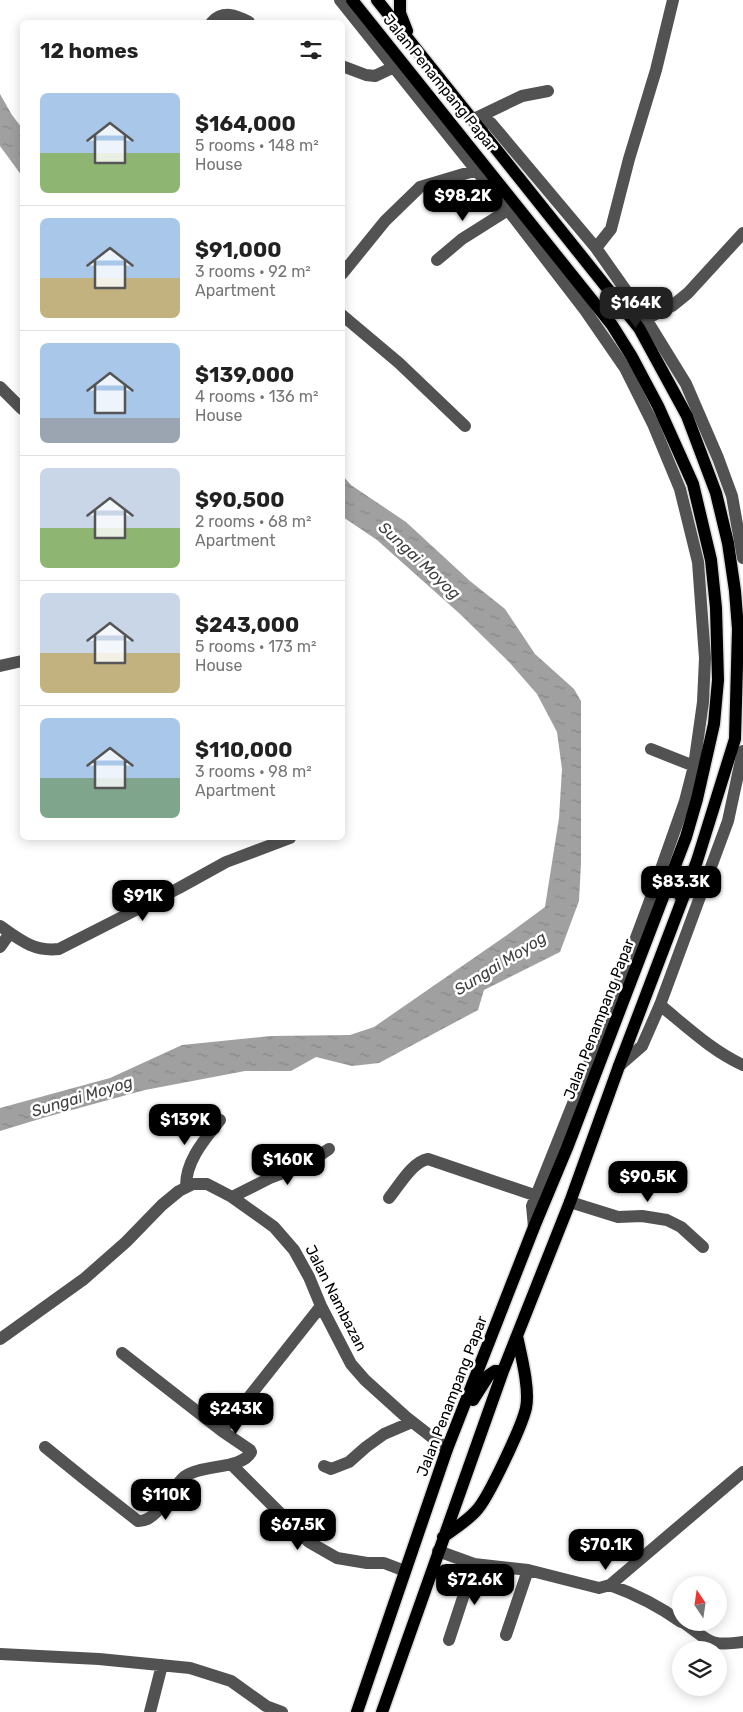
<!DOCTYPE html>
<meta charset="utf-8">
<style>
body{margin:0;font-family:Rubik,sans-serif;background:#f2f2f2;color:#222;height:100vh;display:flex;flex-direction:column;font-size:19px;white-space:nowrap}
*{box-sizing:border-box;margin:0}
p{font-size:16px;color:#767676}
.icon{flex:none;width:28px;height:28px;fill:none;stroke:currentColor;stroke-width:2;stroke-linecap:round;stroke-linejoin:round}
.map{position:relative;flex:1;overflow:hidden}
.sheet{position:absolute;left:20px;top:20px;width:325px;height:820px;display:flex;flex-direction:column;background:#fff;border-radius:8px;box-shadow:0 2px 12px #0003}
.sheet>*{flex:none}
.needle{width:32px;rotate:347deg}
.tools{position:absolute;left:672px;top:1576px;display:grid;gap:10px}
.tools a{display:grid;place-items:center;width:55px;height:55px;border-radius:50%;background:#fff;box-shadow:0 2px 12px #0003;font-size:25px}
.price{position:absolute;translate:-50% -42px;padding:0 11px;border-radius:10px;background:#000;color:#fff;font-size:16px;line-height:32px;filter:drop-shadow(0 1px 2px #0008)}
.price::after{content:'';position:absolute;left:50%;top:30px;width:15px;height:11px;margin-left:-8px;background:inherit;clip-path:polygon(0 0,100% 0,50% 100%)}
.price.selected{background:#222;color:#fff}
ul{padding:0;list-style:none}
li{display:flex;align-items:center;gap:15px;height:125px;padding:0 20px}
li+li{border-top:1px solid #e0e0e0}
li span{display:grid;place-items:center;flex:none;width:140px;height:100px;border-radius:8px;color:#555}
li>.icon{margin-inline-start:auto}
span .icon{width:60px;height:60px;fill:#fffc;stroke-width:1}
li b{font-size:21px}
h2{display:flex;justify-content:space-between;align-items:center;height:60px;padding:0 20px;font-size:21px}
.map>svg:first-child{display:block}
</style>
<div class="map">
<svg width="743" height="1712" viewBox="0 0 743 1712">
<defs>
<pattern id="water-ripples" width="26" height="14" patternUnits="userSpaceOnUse" patternTransform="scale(1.25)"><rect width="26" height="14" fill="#a0a0a0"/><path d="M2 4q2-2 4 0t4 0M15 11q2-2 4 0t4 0" fill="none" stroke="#888"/></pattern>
</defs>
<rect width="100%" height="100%" fill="#fff"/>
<path fill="url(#water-ripples)" d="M0,94L12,115L22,128V176L0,146Z
M343,476L351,485L406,522L470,581L505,609L535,654L574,689L581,701V863L579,901L560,952L484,990L478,1010L379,1063L352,1066L316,1057L291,1071H245L145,1090L46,1117L0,1131V1108L110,1078L182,1045L271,1036L350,1035L374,1027L507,935L545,907L559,818L562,769L557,732L537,694L509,662L460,614L377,540L343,517Z"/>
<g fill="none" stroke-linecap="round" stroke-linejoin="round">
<defs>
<path id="major" d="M352,0L612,325L632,357L658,406L693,484L711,560L716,608L718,680L714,724L697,799L686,837L567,1148L534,1227L447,1449L357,1712
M377,0L639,328L687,416L716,493L728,543L735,591L738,629L735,739L697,861L619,1066L570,1202L503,1371L382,1712
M400,0V13L407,31
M473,1400L489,1375L495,1371H503
M443,1537C454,1529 467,1521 476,1511C488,1499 522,1426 526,1408C530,1389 521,1355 517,1336"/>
</defs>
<use href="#major" stroke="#dbdbdb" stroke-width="15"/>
<path stroke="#525252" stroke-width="12" d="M340,0L508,210L585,310L625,368L653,424L680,489L698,562L705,658L703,702L694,766L685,801L649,903L592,1056L532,1206L534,1227
M212,22C223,10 236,15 249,22
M342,66L366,75L375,76L394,67
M474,119L522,96L548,91
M477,124L491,123L596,248L646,319L686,384L718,458L732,496L743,558
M596,248L611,229L629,159L656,70L673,0
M437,260L462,239L508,210
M342,274L385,221L420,187L477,170
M342,315L399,363L465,426
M646,319L672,306L688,293L743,233
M0,387L22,409
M0,666L22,661
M651,749L694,766
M0,926C20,940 34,952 59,949L179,888L226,862L290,838
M0,947L10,933
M660,1005C686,1026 712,1051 743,1065
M619,1066L642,1046L660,1005L728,821L743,751
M186,1186C186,1160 205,1139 220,1120
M232,1197L270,1178L307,1164L329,1149
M389,1198C399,1186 412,1162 428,1159L537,1196
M570,1202L618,1217L642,1216L667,1220L681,1227L703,1247
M0,1339L84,1279L126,1242L162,1205L179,1191L193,1184H207L232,1197L274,1227L294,1250L309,1277L321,1306L351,1364L365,1380L406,1417L447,1449
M122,1353L222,1431L321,1306
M45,1447L87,1481L138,1521C158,1522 170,1489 184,1477C200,1464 242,1470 251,1452L250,1450L222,1431
M231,1464L309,1542L337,1558L367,1563H384L405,1571
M324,1466L331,1469L349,1462L366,1447L384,1434L412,1422
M438,1551L474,1564L528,1570L599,1588L610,1585L743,1472
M610,1585C635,1594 659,1606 681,1622
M683,1622C710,1641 708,1647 743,1642
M506,1635L528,1570
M449,1640L474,1564
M0,1654L99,1659L190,1668L231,1681L266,1706L282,1712
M150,1712L162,1665"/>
<use href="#major" stroke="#000" stroke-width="12"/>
</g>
<g text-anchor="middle" stroke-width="5" stroke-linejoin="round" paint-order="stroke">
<g font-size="15" fill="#000" stroke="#fff">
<text transform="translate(440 83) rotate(51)" y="5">Jalan Penampang Papar</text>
<text transform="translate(599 1019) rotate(-69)" y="5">Jalan Penampang Papar</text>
<text transform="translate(336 1298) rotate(63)" y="5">Jalan Nambazan</text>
<text transform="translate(452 1396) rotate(-69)" y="5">Jalan Penampang Papar</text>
</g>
<g font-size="16" font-style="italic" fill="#414141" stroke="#fff">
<text transform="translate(420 560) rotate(43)" y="6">Sungai Moyog</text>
<text transform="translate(500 963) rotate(-32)" y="6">Sungai Moyog</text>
<text transform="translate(82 1096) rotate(-17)" y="6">Sungai Moyog</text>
</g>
</g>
</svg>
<div class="tools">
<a><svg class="needle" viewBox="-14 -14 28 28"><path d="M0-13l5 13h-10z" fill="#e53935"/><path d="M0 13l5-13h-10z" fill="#767676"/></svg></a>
<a><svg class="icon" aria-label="layers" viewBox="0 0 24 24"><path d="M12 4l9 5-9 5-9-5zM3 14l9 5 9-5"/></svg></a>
</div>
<b class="price" style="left:463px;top:222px">$98.2K</b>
<b class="price selected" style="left:636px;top:329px">$164K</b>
<b class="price" style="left:681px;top:908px">$83.3K</b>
<b class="price" style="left:143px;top:922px">$91K</b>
<b class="price" style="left:185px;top:1146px">$139K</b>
<b class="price" style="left:288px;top:1186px">$160K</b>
<b class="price" style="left:648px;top:1203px">$90.5K</b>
<b class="price" style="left:236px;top:1435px">$243K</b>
<b class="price" style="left:166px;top:1521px">$110K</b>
<b class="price" style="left:298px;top:1551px">$67.5K</b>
<b class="price" style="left:606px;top:1571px">$70.1K</b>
<b class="price" style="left:475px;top:1606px">$72.6K</b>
<section class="sheet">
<h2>12 homes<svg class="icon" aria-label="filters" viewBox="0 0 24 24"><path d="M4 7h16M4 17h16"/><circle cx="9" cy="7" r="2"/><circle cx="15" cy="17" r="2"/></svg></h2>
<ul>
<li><span style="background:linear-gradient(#a9c7e8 60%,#8fb573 0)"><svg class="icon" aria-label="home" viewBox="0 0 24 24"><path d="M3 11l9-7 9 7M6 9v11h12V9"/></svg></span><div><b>$164,000</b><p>5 rooms · 148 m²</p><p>House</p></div></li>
<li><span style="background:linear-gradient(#a9c7e8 60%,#c2b280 0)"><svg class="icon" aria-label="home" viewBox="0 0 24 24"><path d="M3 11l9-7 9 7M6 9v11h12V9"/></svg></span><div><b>$91,000</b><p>3 rooms · 92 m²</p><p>Apartment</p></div></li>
<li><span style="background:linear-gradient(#a9c7e8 75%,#9aa5b1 0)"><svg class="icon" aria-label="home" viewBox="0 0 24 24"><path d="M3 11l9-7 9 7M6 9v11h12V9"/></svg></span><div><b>$139,000</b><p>4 rooms · 136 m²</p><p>House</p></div></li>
<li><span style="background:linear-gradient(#c9d6e8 60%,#8fb573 0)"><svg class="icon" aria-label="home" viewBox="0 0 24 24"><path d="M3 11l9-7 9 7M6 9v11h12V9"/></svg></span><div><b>$90,500</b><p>2 rooms · 68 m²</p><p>Apartment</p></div></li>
<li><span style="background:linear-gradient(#c9d6e8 60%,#c2b280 0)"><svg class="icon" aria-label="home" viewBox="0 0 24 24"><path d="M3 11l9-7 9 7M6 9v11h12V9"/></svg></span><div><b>$243,000</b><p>5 rooms · 173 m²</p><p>House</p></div></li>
<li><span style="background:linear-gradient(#a9c7e8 60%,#7fa58c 0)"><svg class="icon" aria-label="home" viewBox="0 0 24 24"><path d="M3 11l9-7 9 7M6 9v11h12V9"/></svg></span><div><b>$110,000</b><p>3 rooms · 98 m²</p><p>Apartment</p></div></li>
</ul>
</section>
</div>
